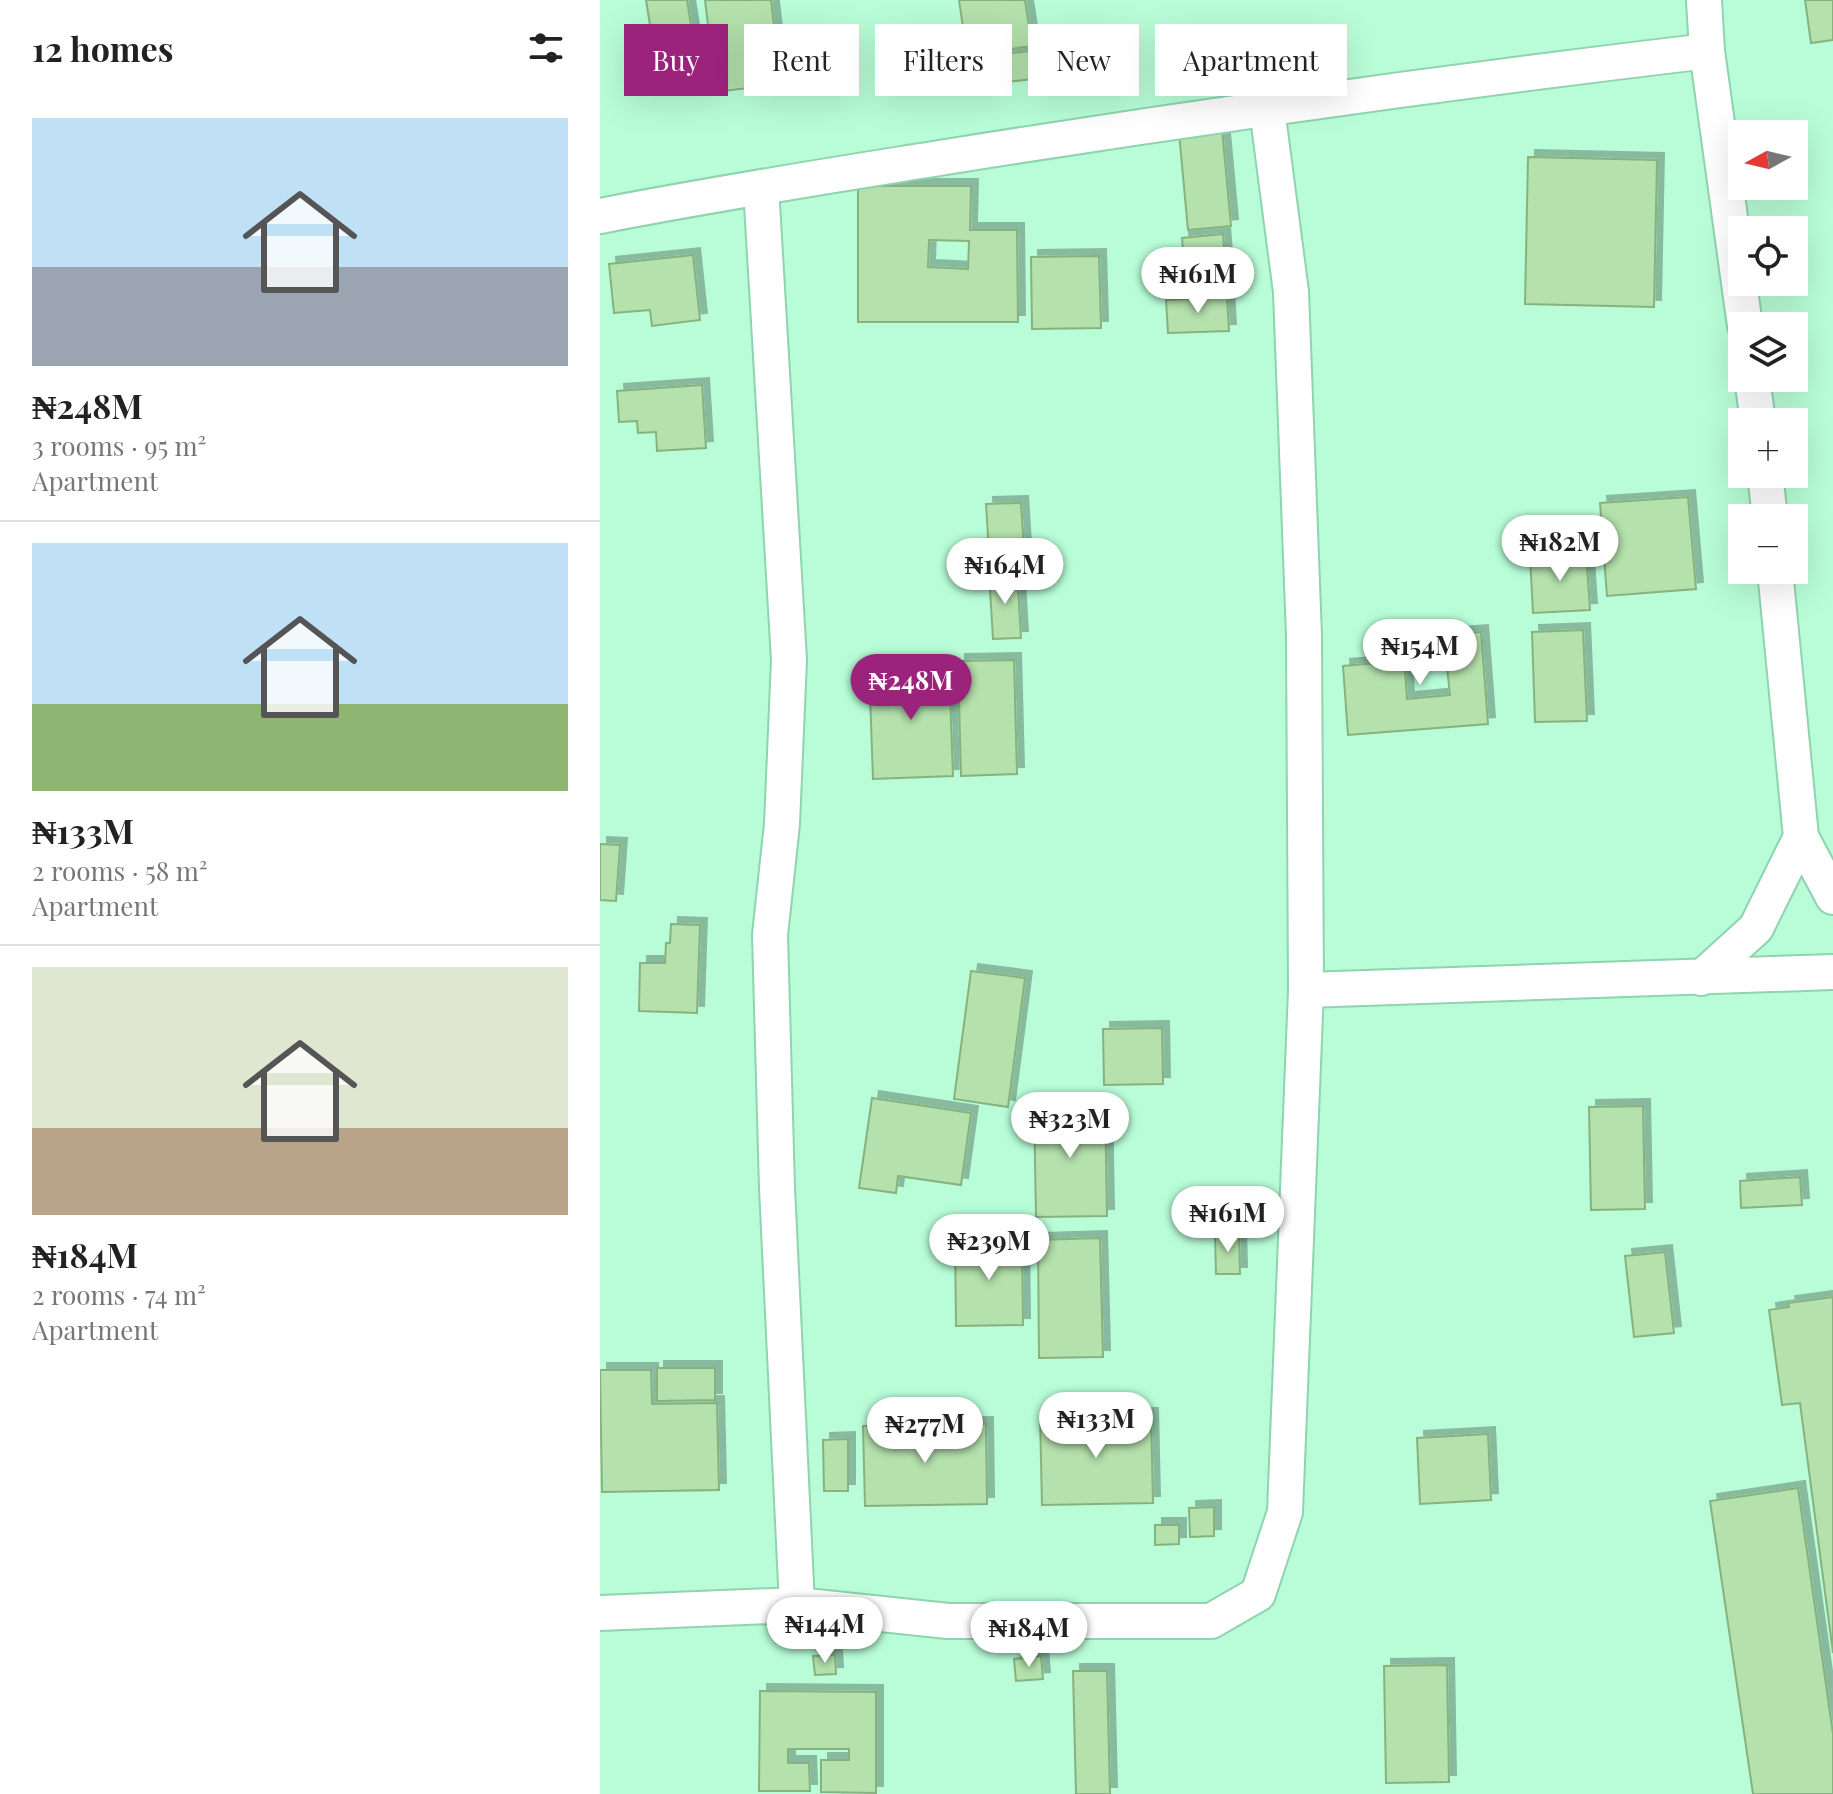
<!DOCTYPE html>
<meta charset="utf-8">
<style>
body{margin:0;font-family:"Playfair Display",serif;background:#f2f2f2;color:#222;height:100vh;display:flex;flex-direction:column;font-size:30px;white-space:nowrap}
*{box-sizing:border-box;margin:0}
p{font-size:26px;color:#767676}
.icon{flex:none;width:44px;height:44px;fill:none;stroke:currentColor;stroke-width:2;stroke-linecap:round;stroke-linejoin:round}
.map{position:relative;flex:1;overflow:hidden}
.panel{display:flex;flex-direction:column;background:#fff;width:600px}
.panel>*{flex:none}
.top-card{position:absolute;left:24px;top:24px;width:760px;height:72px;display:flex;gap:16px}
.needle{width:52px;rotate:262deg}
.controls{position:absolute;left:1128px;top:120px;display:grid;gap:16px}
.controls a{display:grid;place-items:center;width:80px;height:80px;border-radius:0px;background:#fff;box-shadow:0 8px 32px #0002;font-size:40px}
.price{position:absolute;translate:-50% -68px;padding:0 18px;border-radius:28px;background:#fff;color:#222;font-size:26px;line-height:52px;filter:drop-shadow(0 2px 4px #0008)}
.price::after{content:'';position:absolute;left:50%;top:48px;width:24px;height:18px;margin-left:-12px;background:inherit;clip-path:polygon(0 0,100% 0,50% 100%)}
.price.current{background:#9b237c;color:#fff}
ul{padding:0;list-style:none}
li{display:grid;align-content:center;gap:16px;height:424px;padding:0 32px}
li+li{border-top:2px solid #e0e0e0}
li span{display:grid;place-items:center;height:248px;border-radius:0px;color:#555}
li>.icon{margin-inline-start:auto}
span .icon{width:144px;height:144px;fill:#fffc;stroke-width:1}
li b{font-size:34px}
h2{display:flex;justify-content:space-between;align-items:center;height:96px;padding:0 32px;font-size:34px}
.tag{padding:0 28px;border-radius:0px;background:#fff;box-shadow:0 8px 32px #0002;font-size:28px;line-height:72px}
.tag.current{background:#9b237c;color:#fff}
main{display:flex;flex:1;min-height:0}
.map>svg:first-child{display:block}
</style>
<main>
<section class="panel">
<h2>12 homes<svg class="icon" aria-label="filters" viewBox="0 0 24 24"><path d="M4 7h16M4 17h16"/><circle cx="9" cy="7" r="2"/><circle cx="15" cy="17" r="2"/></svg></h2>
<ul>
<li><span style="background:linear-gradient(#bfe0f5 60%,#9aa5b1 0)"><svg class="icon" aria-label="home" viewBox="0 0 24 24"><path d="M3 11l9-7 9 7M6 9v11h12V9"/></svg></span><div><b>₦248M</b><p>3 rooms · 95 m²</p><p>Apartment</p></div></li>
<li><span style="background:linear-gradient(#bfe0f5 65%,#8fb573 0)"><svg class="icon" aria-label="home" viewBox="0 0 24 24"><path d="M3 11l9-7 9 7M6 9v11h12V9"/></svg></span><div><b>₦133M</b><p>2 rooms · 58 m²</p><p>Apartment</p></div></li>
<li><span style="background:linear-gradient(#dfe7d0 65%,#b9a48a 0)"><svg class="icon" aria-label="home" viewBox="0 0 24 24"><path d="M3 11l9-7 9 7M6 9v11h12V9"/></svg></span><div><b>₦184M</b><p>2 rooms · 74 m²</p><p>Apartment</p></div></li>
</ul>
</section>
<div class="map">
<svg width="1233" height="1794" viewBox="0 0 1233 1794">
<defs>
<filter id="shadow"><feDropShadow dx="7" dy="-7" stdDeviation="0" flood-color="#0004"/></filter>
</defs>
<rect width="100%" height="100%" fill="#b8fdd8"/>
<path fill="#b4e1ac" stroke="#87b27f" stroke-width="2" fill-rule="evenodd" filter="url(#shadow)" d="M46,0H87L96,57L56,63Z
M105,0H171L181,84L116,92Z
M359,0H425L432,46L367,55Z
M1205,0H1233V40L1211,43Z
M439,50L443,78L406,82L403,54Z
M622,129L631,226L588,230L579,133Z
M928,157L1057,160L1054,307L925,304Z
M258,186H371L370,230H417L418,322H258ZM329,240L369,241L368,269L328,267Z
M623,234L627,283L586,286L582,238Z
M93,255L100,320L52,326L50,310L14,313L9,264Z
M499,256L501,328L432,329L431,257Z
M627,297L629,331L568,333L566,300Z
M102,385L106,448L57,451L56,432L38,433L37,421L19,422L17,391Z
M1088,497L1096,589L1007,596L1000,503Z
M421,503L425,566L390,568L386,504Z
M986,552L990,610L933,613L930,556Z
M417,572L421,638L393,639L389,573Z
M983,630L987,721L935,722L932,632Z
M881,632L888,724L748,735L743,666L801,661L799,638ZM847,667L850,695L807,699L805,670Z
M414,660L417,774L361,776L358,661Z
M349,666L353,776L273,779L269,668Z
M0,844L20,845L16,901L0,900Z
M71,924L100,925L97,1013L39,1011L40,963H65L66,943H70Z
M371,971L425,978L408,1107L354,1099Z
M562,1028L563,1084L504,1085L503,1029Z
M272,1098L371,1113L361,1185L298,1176L296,1193L259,1188Z
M505,1103L507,1216L436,1217L434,1104Z
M1043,1106L1045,1209L991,1210L989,1107Z
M1200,1177L1202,1205L1141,1208L1140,1181Z
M615,1235H639L640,1274H616Z
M500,1238L503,1357L439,1358L438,1240Z
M422,1239L423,1325L356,1326L355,1240Z
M1065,1252L1074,1333L1034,1337L1025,1256Z
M1233,1297V1653L1200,1403L1182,1405L1169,1310L1189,1307L1188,1303Z
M57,1368H115V1400L57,1401Z
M0,1370H51L52,1404L117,1403L119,1490L2,1492Z
M551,1415L553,1503L442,1505L440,1416Z
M386,1424L387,1504L265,1506L263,1426Z
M888,1434L891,1500L820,1504L817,1438Z
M248,1439V1491H224L223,1440Z
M1198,1488L1233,1734V1794H1153L1110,1501Z
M614,1507V1536L590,1537L589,1508Z
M555,1525H579V1544L555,1545Z
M235,1655L236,1674L215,1675L213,1656Z
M441,1656L443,1679L416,1681L414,1659Z
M847,1665L849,1782L786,1783L784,1666Z
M473,1671H507L510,1794H476Z
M160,1691L276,1692V1793L221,1792V1760H249V1749H188V1763H209L210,1791H159Z"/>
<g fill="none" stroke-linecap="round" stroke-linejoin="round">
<defs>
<path id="street" d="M1104,0L1107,51L1145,326
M161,187L189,660L182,824L170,935L177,1188L197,1605
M0,216C117,193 234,175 352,156C603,116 855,81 1107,51
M1152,378L1158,422
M1165,474L1170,518
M1175,570L1201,837L1233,897
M1101,978L1156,928L1201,837
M706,990L1233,972
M0,1613L197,1605L348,1621H611L658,1594L685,1512L706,990L704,636L691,292L667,109"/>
</defs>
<use href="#street" stroke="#8fd3af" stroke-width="38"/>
<use href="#street" stroke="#fff" stroke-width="34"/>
</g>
</svg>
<div class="controls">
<a><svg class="needle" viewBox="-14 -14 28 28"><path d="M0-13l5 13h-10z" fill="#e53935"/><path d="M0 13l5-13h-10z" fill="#767676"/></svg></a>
<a><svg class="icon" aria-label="locate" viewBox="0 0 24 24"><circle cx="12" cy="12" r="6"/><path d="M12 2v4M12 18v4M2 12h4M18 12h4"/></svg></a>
<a><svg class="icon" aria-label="layers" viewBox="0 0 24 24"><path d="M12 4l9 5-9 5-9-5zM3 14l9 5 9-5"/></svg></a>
<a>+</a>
<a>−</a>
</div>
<b class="price" style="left:598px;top:315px">₦161M</b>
<b class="price" style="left:960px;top:583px">₦182M</b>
<b class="price" style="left:405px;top:606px">₦164M</b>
<b class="price" style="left:820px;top:687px">₦154M</b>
<b class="price current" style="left:311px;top:722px">₦248M</b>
<b class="price" style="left:470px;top:1160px">₦323M</b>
<b class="price" style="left:628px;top:1254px">₦161M</b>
<b class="price" style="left:389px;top:1282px">₦239M</b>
<b class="price" style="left:496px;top:1460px">₦133M</b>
<b class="price" style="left:325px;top:1465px">₦277M</b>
<b class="price" style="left:225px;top:1665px">₦144M</b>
<b class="price" style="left:429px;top:1669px">₦184M</b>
<div class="top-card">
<a class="tag current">Buy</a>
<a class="tag">Rent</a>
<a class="tag">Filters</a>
<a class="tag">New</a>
<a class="tag">Apartment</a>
</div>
</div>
</main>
